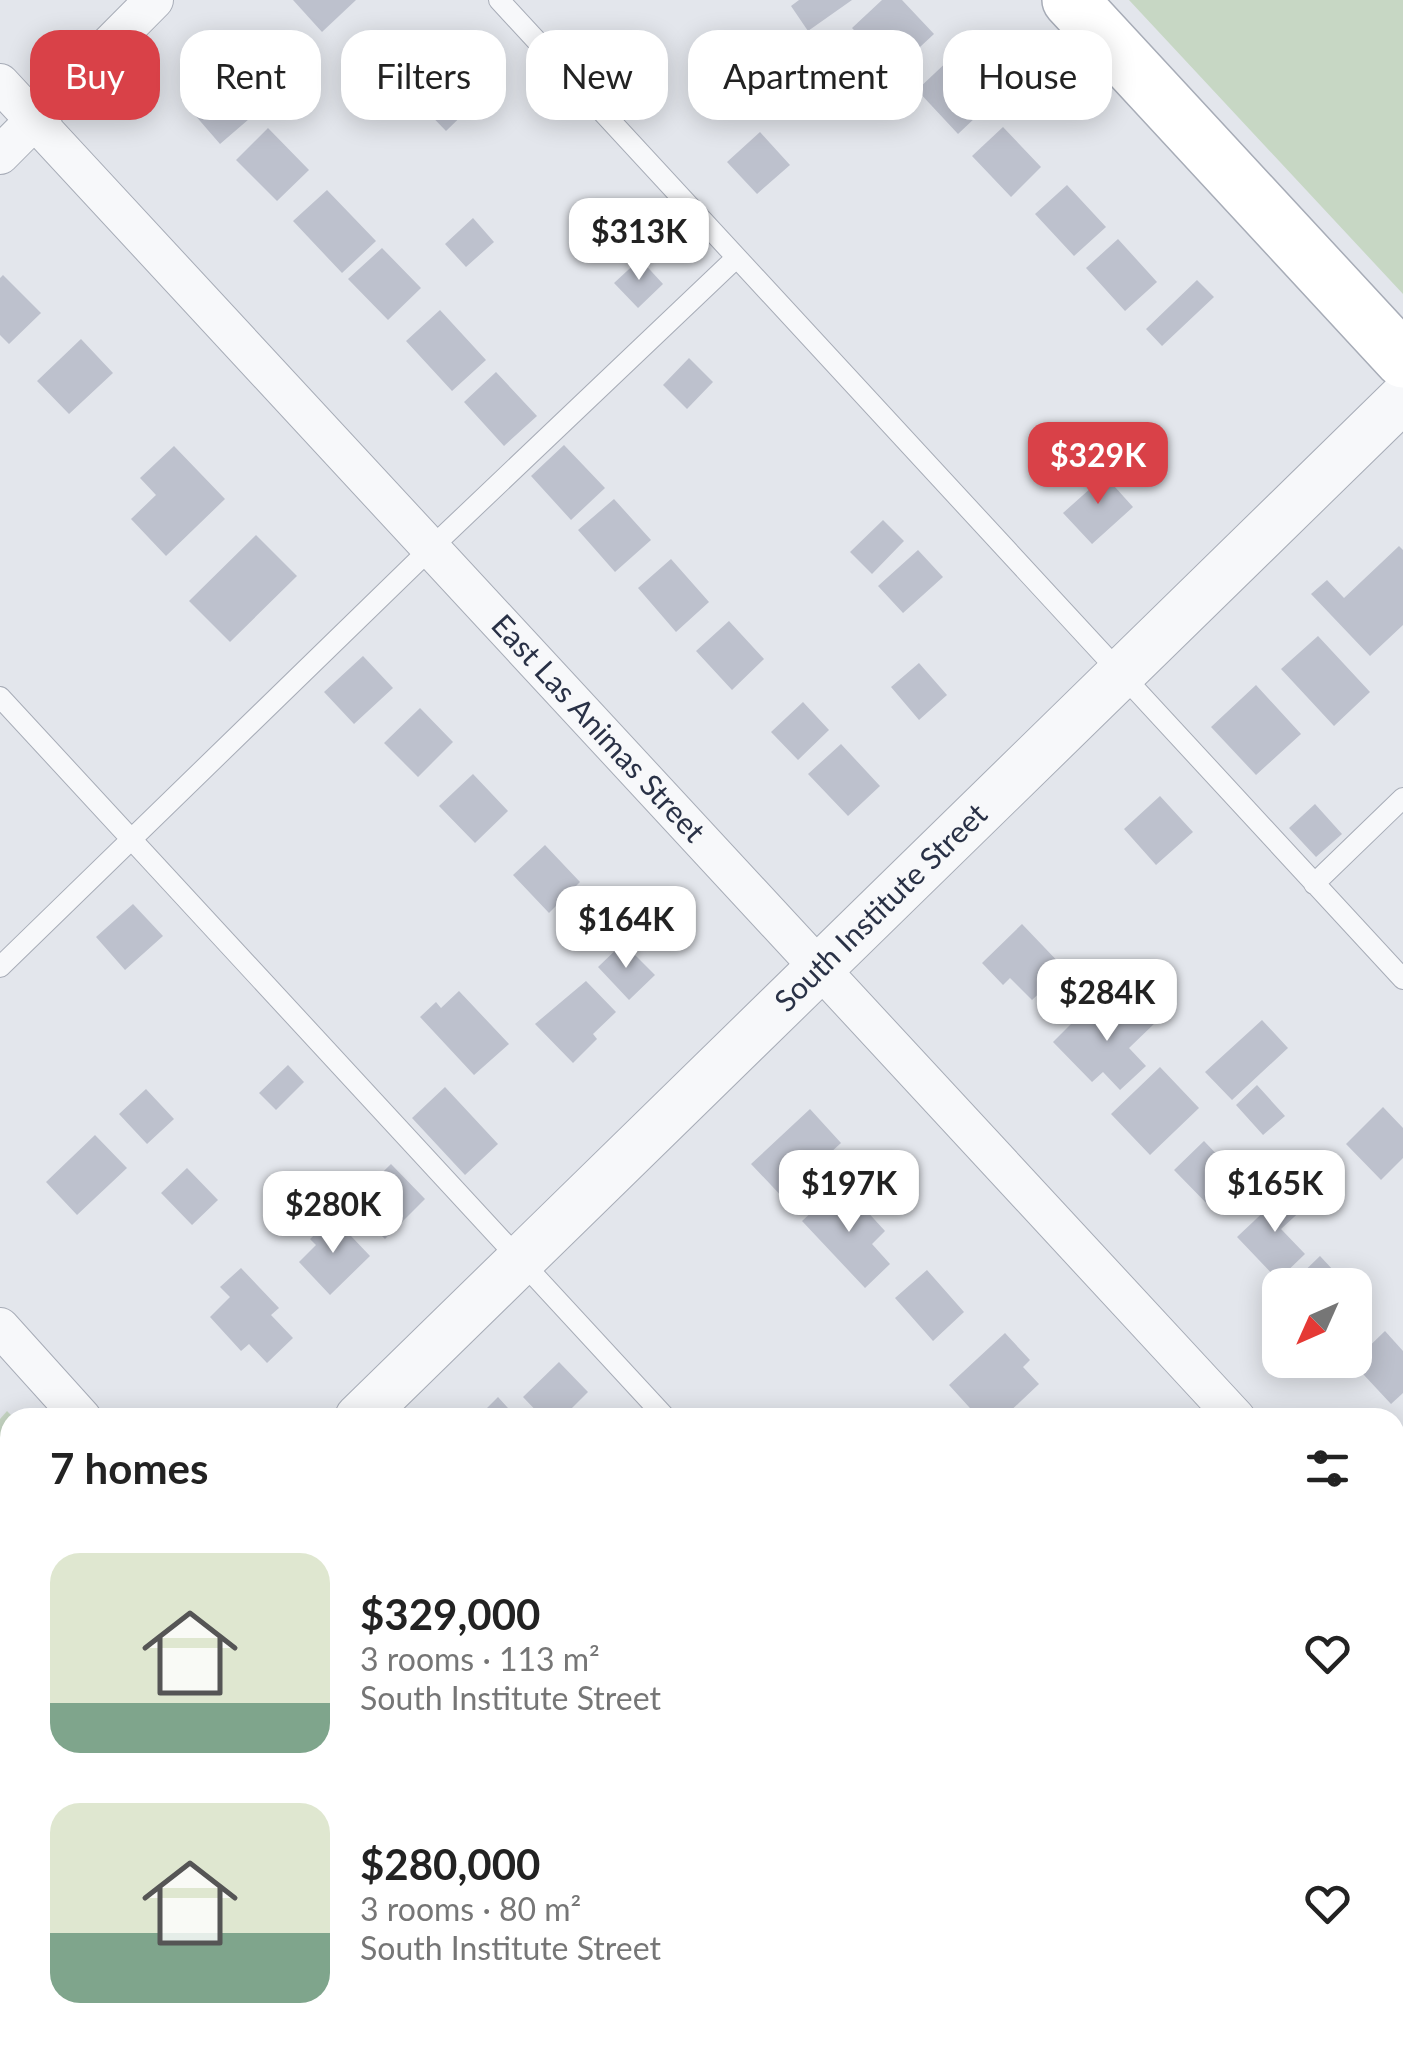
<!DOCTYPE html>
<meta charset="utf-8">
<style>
body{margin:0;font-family:Lato,sans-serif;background:#f2f2f2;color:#222;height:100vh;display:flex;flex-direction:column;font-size:38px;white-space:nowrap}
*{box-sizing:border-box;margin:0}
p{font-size:32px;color:#767676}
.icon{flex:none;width:55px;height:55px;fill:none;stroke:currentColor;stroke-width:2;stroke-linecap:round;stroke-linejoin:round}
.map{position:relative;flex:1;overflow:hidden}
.side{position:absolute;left:0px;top:1408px;width:1405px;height:642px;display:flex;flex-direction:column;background:#fff;border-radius:30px 30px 0 0;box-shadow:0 5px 25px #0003}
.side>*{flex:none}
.top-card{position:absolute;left:30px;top:30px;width:1345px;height:90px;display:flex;gap:20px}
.needle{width:65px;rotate:225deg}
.fabs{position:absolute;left:1262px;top:1268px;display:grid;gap:20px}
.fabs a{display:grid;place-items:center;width:110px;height:110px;border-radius:20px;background:#fff;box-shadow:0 5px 25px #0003;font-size:50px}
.price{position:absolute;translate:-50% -85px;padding:0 22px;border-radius:20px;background:#fff;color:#222;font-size:32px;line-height:65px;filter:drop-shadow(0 2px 5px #0008)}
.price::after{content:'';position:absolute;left:50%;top:60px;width:30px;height:22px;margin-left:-15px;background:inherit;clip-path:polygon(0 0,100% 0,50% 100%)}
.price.selected{background:#d94148;color:#fff}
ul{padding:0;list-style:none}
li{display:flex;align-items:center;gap:30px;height:250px;padding:0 50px}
li span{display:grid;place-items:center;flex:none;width:280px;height:200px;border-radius:30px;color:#555}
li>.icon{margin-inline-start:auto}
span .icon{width:120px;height:120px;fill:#fffc;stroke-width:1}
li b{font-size:42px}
h2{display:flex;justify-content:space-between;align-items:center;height:120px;padding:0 50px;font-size:42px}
.chip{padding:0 35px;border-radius:30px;background:#fff;box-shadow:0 5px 25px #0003;font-size:35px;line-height:90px}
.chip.selected{background:#d94148;color:#fff}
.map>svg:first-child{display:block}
</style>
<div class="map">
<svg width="1403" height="2049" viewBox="0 0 1403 2049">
<rect width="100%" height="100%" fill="#e3e6ec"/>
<path fill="#c7d7c4" d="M1129,0H1403V294Z
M7,1411L13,1417L10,1418V1658L0,1667V1419Z"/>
<path fill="#bdc1cd" d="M293,0H356L322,32Z
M799,0H852L808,31L791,6Z
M882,0H902L934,34L893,72L852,28Z
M953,56L994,100L958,134L917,90Z
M746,61L768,83L737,114L714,92Z
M217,68L256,113L220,144L181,99Z
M448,69L478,100L446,131L416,100Z
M1003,127L1041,167L1011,197L972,156Z
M268,128L309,170L277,201L236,160Z
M760,132L790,165L757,194L727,162Z
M1067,185L1106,227L1074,256L1035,214Z
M327,190L376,241L342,273L293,221Z
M473,218L494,242L466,267L445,244Z
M1118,239L1157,282L1125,311L1086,268Z
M382,248L421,288L388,320L348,279Z
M640,259L663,284L638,308L614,283Z
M3,275L41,313L9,344L0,335V278Z
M1197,280L1214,297L1162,346L1146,329Z
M440,310L486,360L452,391L406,341Z
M81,339L113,373L69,414L37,381Z
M689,358L713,382L687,409L663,385Z
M496,372L537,416L504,446L464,402Z
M564,445L605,488L571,520L531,476Z
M174,446L225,499L166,556L131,519L156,495L140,478Z
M1097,467L1133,507L1092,544L1063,513L1092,487L1085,478Z
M614,499L651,540L615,572L578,530Z
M883,520L904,541L872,574L850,552Z
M256,535L297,576L230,642L189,601Z
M1399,546L1403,550V625L1370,656L1311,594L1327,580L1344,598Z
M918,550L943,577L903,613L878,586Z
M671,559L709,602L676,632L638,588Z
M729,621L764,659L732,690L696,651Z
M1318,636L1370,692L1334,726L1281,669Z
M363,656L393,688L354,724L324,692Z
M919,663L947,695L919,720L891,687Z
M1256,685L1301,734L1256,775L1211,727Z
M803,702L829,730L798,760L771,732Z
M420,708L453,742L418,777L384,743Z
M841,744L880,786L848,816L808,774Z
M473,774L508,811L475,843L439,806Z
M1160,796L1193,832L1156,865L1124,829Z
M1315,804L1342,834L1316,857L1289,828Z
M545,845L580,882L549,913L513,875Z
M133,904L163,936L125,970L96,937Z
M1022,924L1065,969L1032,1000L1010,978L1003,985L982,963Z
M623,943L655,975L629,1000L598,967Z
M586,981L616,1012L593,1034L597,1039L573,1063L535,1024Z
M459,991L509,1044L474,1075L420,1017L436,1002L441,1008Z
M1134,999L1156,1022L1129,1048L1146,1066L1120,1090L1103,1072L1092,1082L1053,1042L1086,1009L1104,1028Z
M1262,1020L1288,1048L1232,1100L1205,1072Z
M288,1065L304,1082L276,1110L259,1093Z
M1160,1067L1199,1108L1150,1155L1111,1114Z
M1257,1085L1285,1116L1263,1135L1236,1105Z
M445,1087L498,1144L465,1175L412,1118Z
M146,1089L174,1119L147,1144L119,1114Z
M1383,1107L1403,1128V1158L1381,1180L1346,1144Z
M810,1109L841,1143L807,1174L812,1180L787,1202L751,1164Z
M95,1135L127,1168L77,1215L46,1182Z
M1204,1141L1245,1184L1215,1212L1174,1170Z
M391,1164L425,1199L385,1239L350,1204Z
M187,1168L218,1200L192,1225L161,1193Z
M842,1184L885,1231L872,1244L890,1264L865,1288L802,1221Z
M1289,1188L1306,1206L1281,1229L1305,1254L1278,1280L1237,1237Z
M333,1217L370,1256L330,1295L299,1262L316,1245L310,1239Z
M1320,1256L1347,1285H1290Z
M241,1268L279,1308L271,1315L293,1338L267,1363L249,1344L241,1351L210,1317L230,1297L220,1287Z
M927,1270L964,1312L933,1341L895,1298Z
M1385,1331L1403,1351V1393L1391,1404L1350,1360H1355Z
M1005,1333L1030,1360L1023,1367L1039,1384L1003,1418H979L949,1385Z
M559,1362L588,1392L562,1418H543L523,1397Z
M498,1397L517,1418H477Z
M1395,1714L1403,1723V1749L1398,1753L1395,1749Z
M1395,1872L1403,1880V1963L1395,1955Z
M0,1924L5,1929L10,1925V1959L0,1968Z
M19,2040H70L60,2049H9Z
M310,2040H365L355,2049H319Z
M406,2040H462L453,2049H397Z
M889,2040H925L934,2049H879Z"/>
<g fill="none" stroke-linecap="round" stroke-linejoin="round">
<defs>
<path id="service" d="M499,0L1403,979
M0,697L666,1418
M1314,884L1403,798
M0,967L431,548L736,258
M280,2040L288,2049
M1243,2040L1251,2049"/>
<g id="minor">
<path id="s1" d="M0,83L1236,1418"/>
<path d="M0,155L154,0"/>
<path d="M0,1327L82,1418"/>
<path d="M1395,1589L1403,1597"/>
<path d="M660,2040L668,2049"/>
</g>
<g id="tertiary">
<path id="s2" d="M359,1418L1403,398"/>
<path d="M0,1773L10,1763"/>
</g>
<path id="secondary" d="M1070,0L1403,360"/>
</defs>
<use href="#service" stroke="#a7acb7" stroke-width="22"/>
<use href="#minor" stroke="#a7acb7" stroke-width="40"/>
<use href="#tertiary" stroke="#a7acb7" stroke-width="50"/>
<use href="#secondary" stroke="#a7acb7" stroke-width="58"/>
<use href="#service" stroke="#f7f8fa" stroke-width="20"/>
<use href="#minor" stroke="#f7f8fa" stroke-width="38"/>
<use href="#tertiary" stroke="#f7f8fa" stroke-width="48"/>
<use href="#secondary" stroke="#fff" stroke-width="55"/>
</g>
<g text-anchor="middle" stroke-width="8" stroke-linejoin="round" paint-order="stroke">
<g font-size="30" fill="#293146" stroke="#f4f5f9">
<text dy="10" stroke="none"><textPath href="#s1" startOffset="880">East Las Animas Street</textPath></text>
<text dy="10" stroke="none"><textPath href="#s2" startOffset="730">South Institute Street</textPath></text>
</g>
</g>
</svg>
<div class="fabs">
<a><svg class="needle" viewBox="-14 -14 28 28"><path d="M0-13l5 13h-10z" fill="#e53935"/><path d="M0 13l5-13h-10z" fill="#767676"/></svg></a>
</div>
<b class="price" style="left:639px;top:283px">$313K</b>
<b class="price selected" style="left:1098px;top:507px">$329K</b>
<b class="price" style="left:626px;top:971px">$164K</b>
<b class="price" style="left:1107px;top:1044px">$284K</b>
<b class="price" style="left:849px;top:1235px">$197K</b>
<b class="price" style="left:1275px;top:1235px">$165K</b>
<b class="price" style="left:333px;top:1256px">$280K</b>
<div class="top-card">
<a class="chip selected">Buy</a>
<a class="chip">Rent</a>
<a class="chip">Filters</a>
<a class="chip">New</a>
<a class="chip">Apartment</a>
<a class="chip">House</a>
</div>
<section class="side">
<h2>7 homes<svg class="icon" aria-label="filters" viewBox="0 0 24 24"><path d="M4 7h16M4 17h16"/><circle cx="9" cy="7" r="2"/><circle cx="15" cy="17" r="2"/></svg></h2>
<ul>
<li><span style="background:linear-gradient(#dfe7d0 75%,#7fa58c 0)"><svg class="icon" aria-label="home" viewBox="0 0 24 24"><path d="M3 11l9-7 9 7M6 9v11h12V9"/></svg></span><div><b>$329,000</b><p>3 rooms · 113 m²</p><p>South Institute Street</p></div><svg class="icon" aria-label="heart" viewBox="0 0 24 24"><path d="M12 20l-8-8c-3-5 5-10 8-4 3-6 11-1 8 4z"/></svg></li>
<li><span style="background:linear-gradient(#dfe7d0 65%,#7fa58c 0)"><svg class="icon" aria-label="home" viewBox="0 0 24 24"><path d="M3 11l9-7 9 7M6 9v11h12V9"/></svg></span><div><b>$280,000</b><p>3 rooms · 80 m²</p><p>South Institute Street</p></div><svg class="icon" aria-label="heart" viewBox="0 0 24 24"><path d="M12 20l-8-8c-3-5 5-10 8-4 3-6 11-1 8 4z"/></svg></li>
</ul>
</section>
</div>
